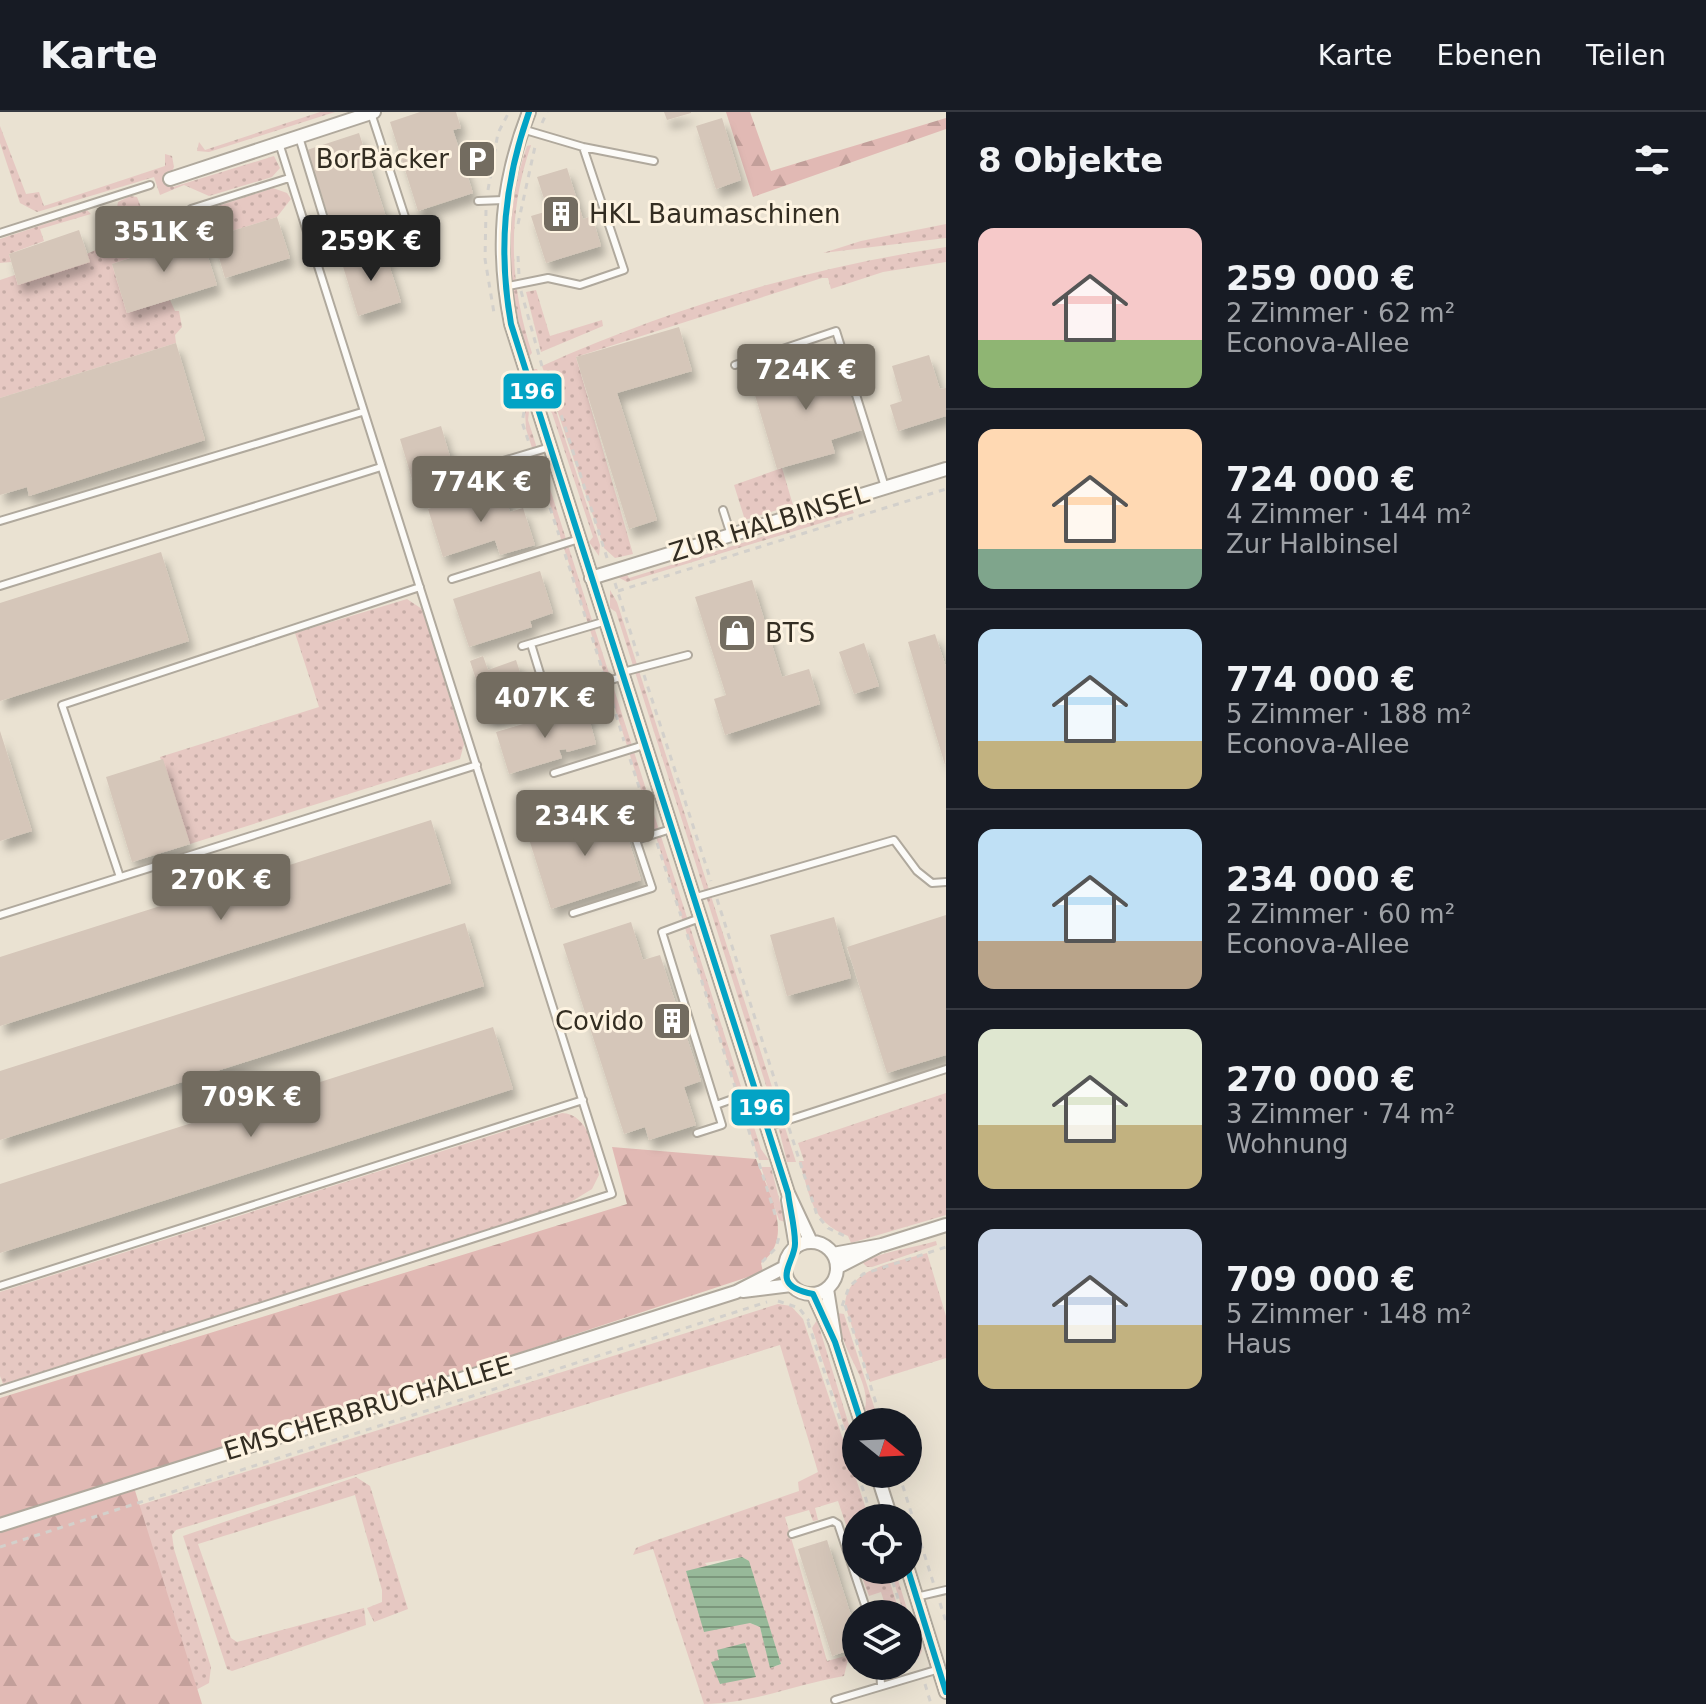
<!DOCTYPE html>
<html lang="de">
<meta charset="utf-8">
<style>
body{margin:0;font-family:"DejaVu Sans",sans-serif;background:#20242c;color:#f1f3f6;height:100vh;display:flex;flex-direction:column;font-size:30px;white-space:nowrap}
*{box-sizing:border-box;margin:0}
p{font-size:26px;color:#9ea1a6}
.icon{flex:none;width:44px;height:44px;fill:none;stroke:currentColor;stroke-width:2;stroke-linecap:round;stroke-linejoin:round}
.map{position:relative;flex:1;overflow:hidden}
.panel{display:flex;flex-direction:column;background:#171b24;width:760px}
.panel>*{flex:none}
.needle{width:52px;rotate:108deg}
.tools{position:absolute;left:842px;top:1296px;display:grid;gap:16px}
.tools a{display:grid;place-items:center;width:80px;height:80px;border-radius:50%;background:#171b24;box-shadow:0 8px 32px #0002;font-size:40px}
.price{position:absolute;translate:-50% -68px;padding:0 18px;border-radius:8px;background:#736c60;color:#fff;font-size:26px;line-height:52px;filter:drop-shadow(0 2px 4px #0008)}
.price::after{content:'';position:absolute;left:50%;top:48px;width:24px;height:18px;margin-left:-12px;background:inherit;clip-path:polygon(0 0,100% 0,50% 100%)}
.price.on{background:#222;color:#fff}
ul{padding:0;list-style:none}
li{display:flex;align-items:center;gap:24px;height:200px;padding:0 32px}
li+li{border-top:2px solid #363941}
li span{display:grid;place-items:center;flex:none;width:224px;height:160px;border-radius:16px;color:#555}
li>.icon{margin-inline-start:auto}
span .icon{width:96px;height:96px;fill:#fffc;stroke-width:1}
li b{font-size:34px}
h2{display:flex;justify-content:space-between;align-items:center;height:96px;padding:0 32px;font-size:34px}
header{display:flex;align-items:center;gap:48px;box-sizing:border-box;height:112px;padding:0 40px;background:#171b24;border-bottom:2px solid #363941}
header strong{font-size:38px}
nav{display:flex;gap:44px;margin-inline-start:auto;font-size:28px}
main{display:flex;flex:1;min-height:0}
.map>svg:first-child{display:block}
</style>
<header>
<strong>Karte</strong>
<nav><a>Karte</a><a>Ebenen</a><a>Teilen</a></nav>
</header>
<main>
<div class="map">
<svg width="946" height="1592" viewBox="0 0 946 1592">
<defs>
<pattern id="grass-dots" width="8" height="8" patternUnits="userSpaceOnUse" patternTransform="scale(2)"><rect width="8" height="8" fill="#e6c8c2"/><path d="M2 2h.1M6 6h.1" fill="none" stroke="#c6aca6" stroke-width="1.8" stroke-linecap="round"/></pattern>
<pattern id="forest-firs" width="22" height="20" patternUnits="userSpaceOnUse" patternTransform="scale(2)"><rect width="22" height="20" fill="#e1b9b4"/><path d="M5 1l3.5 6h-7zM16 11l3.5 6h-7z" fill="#c29f9a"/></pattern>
<pattern id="water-rules" width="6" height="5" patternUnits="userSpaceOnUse" patternTransform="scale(2)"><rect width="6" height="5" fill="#97b999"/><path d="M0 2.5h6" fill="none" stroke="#7c977c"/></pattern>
<filter id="shadow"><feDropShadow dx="5" dy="9" stdDeviation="4" flood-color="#0004"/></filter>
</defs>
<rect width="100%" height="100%" fill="#eae2d2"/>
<path fill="url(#grass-dots)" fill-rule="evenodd" d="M320,0H335L209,40L197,39L199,30L205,38Z
M0,14L26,82L39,80L44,94L165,54V42L172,44L174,55L169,66L173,75L274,44L280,56L272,65L209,84L184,73L160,83L154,65L37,100L20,91L0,31Z
M531,33C507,103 509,171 532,241L529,244C505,173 502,105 527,34Z
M273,76L287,81L291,87L277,105L213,125L207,106L212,96Z
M130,84L137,85L157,137L112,152L127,201L170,188L175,199H179L182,215L175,223L176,231L0,286V168L15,163L18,173L100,136L113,118L118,90Z
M87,98L91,102L40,117L44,129L9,142L11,150L0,151V127Z
M946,112V126L823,141L861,129Z
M946,135V150L883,160L831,177L828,166H822L576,245L633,442L615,446L604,436L542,254C670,196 807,156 946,135Z
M536,178L550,224L602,208L603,214L541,240L526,180Z
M533,257H537L556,299L600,433L599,444L589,430L593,425L552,301L545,294Z
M519,265L529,300L528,308L761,1037L769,1048H759L526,317L525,299L515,266Z
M782,356L793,393L745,408L734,373Z
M852,397L854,401L627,470L618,465L626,461L629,466Z
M610,478L617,490L796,1050H787L776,1005L616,500L610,496Z
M407,487L422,497L464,632L460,647L190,732L160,645L319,595L295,521Z
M946,981V1103L851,1131L848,1124C810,1109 811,1085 799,1049H804L798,1031Z
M562,1001C589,1002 596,1040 599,1063L592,1077L561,1096L3,1272L0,1264V1180Z
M761,1055H771L785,1110L779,1108Z
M936,1129L937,1133L872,1155H867L862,1150C888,1138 909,1137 936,1129Z
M927,1141L946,1204V1246L870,1270L845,1193C847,1155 896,1151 927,1141Z
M778,1192L791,1194L803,1207L869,1406H856V1420L849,1422L838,1389L815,1396L818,1408L813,1409L809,1398L785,1405L827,1549L849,1543L844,1564C797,1572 752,1592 704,1592L653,1437L633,1443L636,1436L651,1430L799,1379L798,1370L818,1360L780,1233L176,1418L172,1423L174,1437L211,1555L209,1571L196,1578L137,1394ZM742,1445L748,1449L781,1552L771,1556L760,1515L750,1511L705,1451Z
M837,1201L844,1202L879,1310L865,1297C870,1275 852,1251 845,1232C841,1222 839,1211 837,1201Z
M817,1208L856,1336V1351L812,1216Z
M356,1365L370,1374L408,1497L374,1510L367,1496L382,1490V1478L355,1383L198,1432L231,1526L237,1530L364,1496L366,1513L232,1559L227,1557L183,1424Z
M873,1458H886L900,1502H877L887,1499L881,1480L869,1484L862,1465L874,1461Z
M890,1458H895L915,1523L920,1522L922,1539L918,1546L908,1502H904Z"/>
<path fill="url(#forest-firs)" d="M726,0H750L771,59L946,6V17L753,85Z
M612,1035L756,1047C768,1080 796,1125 761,1151L763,1160L132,1369L202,1592H0V1286L627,1092Z"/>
<path fill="url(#water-rules)" d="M742,1445L749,1449L781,1552L770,1556L760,1515L750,1511L704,1520L686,1459Z
M745,1531L756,1565L720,1572L711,1550L719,1548L717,1538Z"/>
<path fill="#d5c6b9" filter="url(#shadow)" d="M420,0H456L461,16L453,18L473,81L418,99L390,10Z
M664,0H691V1L667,8Z
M722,6L741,68L716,77L696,14Z
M359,21L386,105L334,121L307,38Z
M567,56L583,107L592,104L601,134L546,151L531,104L548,99L537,65Z
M277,105L290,146L225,166L213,125Z
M79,118L90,150L18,173L9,142Z
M201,123L217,173L127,201L112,152Z
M384,137L401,190L358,204L342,151Z
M679,215L692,259L617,281L657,408L629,417L576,245Z
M176,231L205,328L29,384L27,375L0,383V286Z
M929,243L940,277L946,276V304L898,319L890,293L902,289L892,254Z
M837,244L862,318L831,328L835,341L777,357L752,273Z
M441,314L459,375L418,387L400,327Z
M502,374L510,400L523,396L535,433L500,443L495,428L443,445L428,397Z
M161,440L189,529L0,589V491Z
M540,459L553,501L530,509L532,515L469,535L453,487Z
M752,468L782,565L809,557L820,592L725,623L714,587L726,583L695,485Z
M935,522L946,555L945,653L908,530Z
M864,531L879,574L854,582L839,540Z
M483,544L488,558L516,548L531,593L489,607L470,549Z
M586,595L596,632L567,640L566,637L559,638L562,646L509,662L496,620L550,604L551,609L558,608L557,603Z
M0,619L32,719L0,729Z
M163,647L190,732L132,750L106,665Z
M618,694L641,768L551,797L529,727Z
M431,708L451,771L0,914V845Z
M946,803V943L887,961L847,835Z
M834,805L851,866L787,884L770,823Z
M631,810L643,848L660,843L701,969L684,975L696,1013L649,1028L645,1015L624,1022L563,832Z
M465,811L484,874L0,1028V959Z
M493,915L513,977L0,1141V1072Z
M827,1428L856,1519V1536L832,1544L798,1437Z"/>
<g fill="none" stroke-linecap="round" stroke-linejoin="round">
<defs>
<path id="lane" d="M522,17L583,35L654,49
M299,25L332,133L406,108L371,1
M478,89L504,88
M191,97L289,66
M0,121L150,73
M504,175L548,166L580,173L624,158L583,35
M735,253L836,219L885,375
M480,356L550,335
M723,398L731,423
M0,409L362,300
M452,467L579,427
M0,474L381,355
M531,532L546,581L575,571L585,576L621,565
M522,534L603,510
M623,560L688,543
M554,661L644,633
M120,765L62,593L420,475
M693,786L894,728L917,759L932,771L946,770
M573,801L652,776L636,728L671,717
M0,803L477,653
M716,993L755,979
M767,1015L946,957
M697,1021L722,1013L662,820L700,806
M0,1174L583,988
M0,1278L612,1082L279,31
M792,1422L833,1409L838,1412L868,1502
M916,1485L946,1478
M880,1554L881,1574
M835,1588L939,1557"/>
<path id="street" d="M529,0C501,71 496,137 511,212L788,1081L811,1130
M170,67L374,0
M591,466L946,357
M788,1088L796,1135
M785 1156a26 26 0 1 1 52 0a26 26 0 1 1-52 0Z
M833,1142L882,1133L946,1113
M838,1155L879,1134
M827,1177L835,1227
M743,1179L791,1173
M813,1182L835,1230L861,1310
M877,1362L891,1406
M0,1413L736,1180L785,1155
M908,1458L946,1580"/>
</defs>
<use href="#lane" stroke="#b0a99d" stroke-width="10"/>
<use href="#street" stroke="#b0a99d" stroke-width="16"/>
<path stroke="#d3d0cb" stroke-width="3" stroke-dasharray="6 6" stroke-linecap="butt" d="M542,11L547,0
M488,78L498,21L509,0
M486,98L485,147L494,201
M518,112L536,30
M518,144L519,164
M521,179L552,290L559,296L608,449
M524,300L522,310L529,331
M535,350L559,423
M565,442L586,507
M615,471L638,544
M618,479L946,377
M592,525L603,560
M644,563L711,769
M609,579L624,629
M630,647L651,712
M657,731L681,804
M717,787L784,997
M687,822L735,975
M741,994L776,1105
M789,1016L817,1103L828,1116L849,1126
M762,1150L776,1136L779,1125
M778,1189L799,1196L809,1209
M845,1193L882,1310
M842,1194L849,1175L863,1162L946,1135
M808,1210L856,1356
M858,1362L872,1406
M899,1362L934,1473
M0,1435L767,1190
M889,1458L903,1502
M940,1491L946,1510
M908,1519L919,1553
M925,1572L931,1592"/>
<use href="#lane" stroke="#fcfbf8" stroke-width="6"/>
<use href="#street" stroke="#fcfbf8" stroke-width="12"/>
<defs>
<path id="bus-1" d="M529,0C504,71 498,138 511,212L788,1081C790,1097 795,1115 795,1131C796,1150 766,1173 813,1182L835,1230L861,1310
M908,1458L946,1580"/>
</defs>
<use href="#bus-1" stroke="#fdf3e1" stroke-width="12"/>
<use href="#bus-1" stroke="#03a3c5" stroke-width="6"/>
</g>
<defs>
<symbol id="parking-square" viewBox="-11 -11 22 22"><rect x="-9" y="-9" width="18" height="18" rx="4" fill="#736c60" stroke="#fdf3e1"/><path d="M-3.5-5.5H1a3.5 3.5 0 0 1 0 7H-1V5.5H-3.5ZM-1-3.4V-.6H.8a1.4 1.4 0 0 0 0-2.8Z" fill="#fff"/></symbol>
<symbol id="building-square" viewBox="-11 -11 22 22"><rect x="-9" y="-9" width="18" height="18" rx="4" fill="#736c60" stroke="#fdf3e1"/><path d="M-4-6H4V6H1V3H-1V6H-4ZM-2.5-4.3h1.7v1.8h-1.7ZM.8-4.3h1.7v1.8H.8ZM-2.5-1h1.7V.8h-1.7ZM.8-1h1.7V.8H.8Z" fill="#fff"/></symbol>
<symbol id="shop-square" viewBox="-11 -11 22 22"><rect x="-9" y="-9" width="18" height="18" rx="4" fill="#736c60" stroke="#fdf3e1"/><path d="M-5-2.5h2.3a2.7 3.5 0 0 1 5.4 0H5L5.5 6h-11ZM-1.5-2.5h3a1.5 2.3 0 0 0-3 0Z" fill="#fff"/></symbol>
</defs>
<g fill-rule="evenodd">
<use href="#parking-square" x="455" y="25" width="44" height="44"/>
<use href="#building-square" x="539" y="80" width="44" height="44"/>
<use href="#shop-square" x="715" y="499" width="44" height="44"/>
<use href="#building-square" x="650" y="887" width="44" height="44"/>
</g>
<g text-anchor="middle" stroke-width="6" stroke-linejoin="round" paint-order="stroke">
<g font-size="26" fill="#332d22" stroke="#fdf3e1" text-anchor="end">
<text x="449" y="56">BorBäcker</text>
<text x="589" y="111" text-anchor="start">HKL Baumaschinen</text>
<text x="765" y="530" text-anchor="start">BTS</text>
<text x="644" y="918">Covido</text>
</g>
<g font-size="26" fill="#332d22" stroke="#fdf3e1">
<text transform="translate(769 411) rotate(-17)" y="9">ZUR HALBINSEL</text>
<text transform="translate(368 1296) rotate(-17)" y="9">EMSCHERBRUCHALLEE</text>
</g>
</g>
<g stroke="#fdf3e1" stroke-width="3">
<rect x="502" y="260" width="61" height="38" rx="8" fill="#03a3c5"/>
<rect x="730" y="976" width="61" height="39" rx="8" fill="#03a3c5"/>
</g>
<g font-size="22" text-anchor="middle" font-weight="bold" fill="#fff">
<text x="532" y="287">196</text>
<text x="761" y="1003">196</text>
</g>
</svg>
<div class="tools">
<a><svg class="needle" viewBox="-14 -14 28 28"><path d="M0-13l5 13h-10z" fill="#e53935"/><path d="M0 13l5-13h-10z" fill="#9ea1a6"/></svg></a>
<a><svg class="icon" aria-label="locate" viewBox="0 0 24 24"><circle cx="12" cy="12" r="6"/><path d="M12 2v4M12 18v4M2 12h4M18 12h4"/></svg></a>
<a><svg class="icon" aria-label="layers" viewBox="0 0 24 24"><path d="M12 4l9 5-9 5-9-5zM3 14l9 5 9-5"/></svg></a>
</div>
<b class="price" style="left:164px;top:162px">351K €</b>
<b class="price on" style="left:371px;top:171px">259K €</b>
<b class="price" style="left:806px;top:300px">724K €</b>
<b class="price" style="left:481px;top:412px">774K €</b>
<b class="price" style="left:545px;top:628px">407K €</b>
<b class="price" style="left:585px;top:746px">234K €</b>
<b class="price" style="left:221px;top:810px">270K €</b>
<b class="price" style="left:251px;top:1027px">709K €</b>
</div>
<section class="panel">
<h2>8 Objekte<svg class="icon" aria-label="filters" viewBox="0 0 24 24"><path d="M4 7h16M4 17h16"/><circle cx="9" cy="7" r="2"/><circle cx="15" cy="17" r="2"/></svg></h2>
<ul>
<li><span style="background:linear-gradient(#f6c9c9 70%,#8fb573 0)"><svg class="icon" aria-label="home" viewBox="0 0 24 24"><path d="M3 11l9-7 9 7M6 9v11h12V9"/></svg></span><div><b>259 000 €</b><p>2 Zimmer · 62 m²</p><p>Econova-Allee</p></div></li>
<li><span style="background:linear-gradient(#ffd9b3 75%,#7fa58c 0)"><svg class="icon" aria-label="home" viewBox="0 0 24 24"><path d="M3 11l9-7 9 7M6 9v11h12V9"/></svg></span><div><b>724 000 €</b><p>4 Zimmer · 144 m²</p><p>Zur Halbinsel</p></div></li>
<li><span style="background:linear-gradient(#bfe0f5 70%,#c2b280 0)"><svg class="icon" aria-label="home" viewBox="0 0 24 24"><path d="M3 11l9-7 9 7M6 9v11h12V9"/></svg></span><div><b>774 000 €</b><p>5 Zimmer · 188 m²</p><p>Econova-Allee</p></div></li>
<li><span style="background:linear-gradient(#bfe0f5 70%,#b9a48a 0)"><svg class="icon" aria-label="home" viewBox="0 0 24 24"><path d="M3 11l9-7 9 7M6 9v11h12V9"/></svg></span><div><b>234 000 €</b><p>2 Zimmer · 60 m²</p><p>Econova-Allee</p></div></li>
<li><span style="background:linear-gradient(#dfe7d0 60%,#c2b280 0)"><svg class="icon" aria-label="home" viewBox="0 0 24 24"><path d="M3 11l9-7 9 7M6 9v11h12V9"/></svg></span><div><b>270 000 €</b><p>3 Zimmer · 74 m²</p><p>Wohnung</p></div></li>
<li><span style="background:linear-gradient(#c9d6e8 60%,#c2b280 0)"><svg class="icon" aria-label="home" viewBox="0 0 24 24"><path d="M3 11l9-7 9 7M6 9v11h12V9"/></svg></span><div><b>709 000 €</b><p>5 Zimmer · 148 m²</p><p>Haus</p></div></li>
</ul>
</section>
</main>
